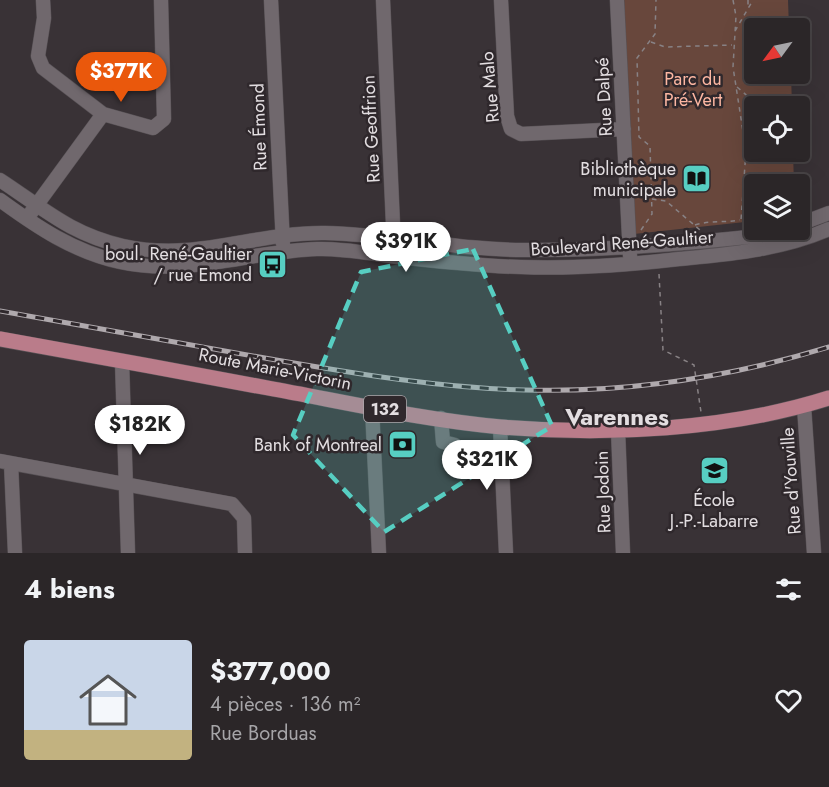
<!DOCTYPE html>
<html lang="fr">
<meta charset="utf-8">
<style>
body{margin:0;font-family:Jost,sans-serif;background:#332e30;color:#f1f3f6;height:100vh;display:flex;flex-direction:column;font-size:22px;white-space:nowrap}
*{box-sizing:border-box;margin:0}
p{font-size:20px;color:#a6a5a8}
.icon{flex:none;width:33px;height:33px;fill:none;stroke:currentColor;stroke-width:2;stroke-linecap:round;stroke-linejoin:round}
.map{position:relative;height:553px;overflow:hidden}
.sheet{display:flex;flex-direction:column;background:#2b2628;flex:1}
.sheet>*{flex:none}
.needle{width:39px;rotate:237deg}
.fabs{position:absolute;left:744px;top:18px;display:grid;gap:12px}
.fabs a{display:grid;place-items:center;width:66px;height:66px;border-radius:6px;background:#2b2628;box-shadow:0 6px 24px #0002,0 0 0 2px #474345;font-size:30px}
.price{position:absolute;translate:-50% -51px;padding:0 14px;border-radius:21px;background:#fff;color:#222;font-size:20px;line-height:39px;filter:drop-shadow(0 2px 3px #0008)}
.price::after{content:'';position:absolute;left:50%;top:36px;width:18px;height:14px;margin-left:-9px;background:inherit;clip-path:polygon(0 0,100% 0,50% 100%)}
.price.selected{background:#ea580c;color:#fff}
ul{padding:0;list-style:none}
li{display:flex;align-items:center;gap:18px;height:150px;padding:0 24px}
li span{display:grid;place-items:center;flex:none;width:168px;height:120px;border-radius:6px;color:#555}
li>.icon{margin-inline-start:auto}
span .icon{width:72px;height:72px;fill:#fffc;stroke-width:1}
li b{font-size:26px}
h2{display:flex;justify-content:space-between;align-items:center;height:72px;padding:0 24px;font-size:26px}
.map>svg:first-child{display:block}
</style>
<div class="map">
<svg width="829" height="553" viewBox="0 0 829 553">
<rect width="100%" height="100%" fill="#393236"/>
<path fill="#68473c" d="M624,0H788L789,28H754V74H791L792,106H754V152H793L794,184H754V221L634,234Z"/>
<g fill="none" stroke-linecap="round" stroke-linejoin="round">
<defs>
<path id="minor" d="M43,0L44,18L38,56L43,68L103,114L153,128L164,119L161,0
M271,0L283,244
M383,0L394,247
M501,0L507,116L511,129L521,134L624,129
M617,0L630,256
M0,180C43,208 70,234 123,246C198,262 254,232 325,233C391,234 457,250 523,250C604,251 686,244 767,235L783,230
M0,200C37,227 74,252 120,262C187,277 251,251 317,249C341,248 366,253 390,256C433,261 477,266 521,267C573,269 627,265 679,259C730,254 781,250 829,229
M30,214L103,114
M800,224L829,213
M122,361L128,553
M804,406L814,553
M372,408L379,553
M441,418L443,442L455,445
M500,427L506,553
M618,430L623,553
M471,448L501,455
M0,461L232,504L244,518L245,553
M11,463L15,553"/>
<path id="major" d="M0,339C89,355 179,371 268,388C345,402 423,420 501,427C606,436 728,430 829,398"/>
</defs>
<use href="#minor" stroke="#575155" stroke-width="15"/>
<use href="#major" stroke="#575155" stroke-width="16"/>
<path stroke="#888285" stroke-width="1.5" stroke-dasharray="4.5 4.5" stroke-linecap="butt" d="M733,0L736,16L733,67L746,151L741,220L754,221
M748,0V6
M735,31L753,0
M651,42L665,47L732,45
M737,87L759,106
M745,138L756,99
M652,199L666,201L700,230
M695,225C711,220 723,223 740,220
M641,230L652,214L650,146L639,137L637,58L655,34L656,0
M659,274L663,350L694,365L701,412"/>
<use href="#minor" stroke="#70686d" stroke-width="14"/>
<use href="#major" stroke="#ba7c8a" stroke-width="15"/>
<defs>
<path id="rail" d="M0,311C86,326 173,342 259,357C347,372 435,388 525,390C628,393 731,377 829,347"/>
</defs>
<use href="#rail" stroke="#afa9ad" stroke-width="5"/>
<use href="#rail" stroke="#2f282c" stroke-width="3" stroke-dasharray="9" stroke-linecap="butt"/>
</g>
<path fill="#57cec2" fill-opacity="0.2" stroke="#57cec2" stroke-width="4.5" stroke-dasharray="12 8" stroke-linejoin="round" d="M473,249L552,426L384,532L293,435L361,272Z"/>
<defs>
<symbol id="library-square" viewBox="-11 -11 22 22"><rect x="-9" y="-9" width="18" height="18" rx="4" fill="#57cec2" stroke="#2f282c"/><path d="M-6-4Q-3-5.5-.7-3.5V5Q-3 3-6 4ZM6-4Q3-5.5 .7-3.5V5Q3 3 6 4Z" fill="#111"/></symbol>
<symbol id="bus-square" viewBox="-11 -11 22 22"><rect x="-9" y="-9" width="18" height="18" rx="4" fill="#57cec2" stroke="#2f282c"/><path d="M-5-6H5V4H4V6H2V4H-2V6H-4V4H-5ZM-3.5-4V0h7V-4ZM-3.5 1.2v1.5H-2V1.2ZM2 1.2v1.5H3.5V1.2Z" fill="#111"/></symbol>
<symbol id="bank-square" viewBox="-11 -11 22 22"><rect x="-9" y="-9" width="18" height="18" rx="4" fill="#57cec2" stroke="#2f282c"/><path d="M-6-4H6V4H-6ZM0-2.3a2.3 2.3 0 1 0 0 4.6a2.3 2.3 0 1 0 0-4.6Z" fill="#111"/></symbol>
<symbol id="school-square" viewBox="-11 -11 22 22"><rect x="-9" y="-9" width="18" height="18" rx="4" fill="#57cec2" stroke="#2f282c"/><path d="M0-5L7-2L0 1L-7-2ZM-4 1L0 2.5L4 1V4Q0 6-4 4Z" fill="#111"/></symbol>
</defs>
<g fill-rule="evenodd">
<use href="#library-square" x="680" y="162" width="33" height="33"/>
<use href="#bus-square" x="256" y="248" width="33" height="33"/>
<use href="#bank-square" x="386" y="428" width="33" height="33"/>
<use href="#school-square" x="698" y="454" width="33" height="33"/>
</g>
<g text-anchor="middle" stroke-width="5" stroke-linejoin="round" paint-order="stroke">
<rect fill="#2f282c" stroke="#ada7ab" stroke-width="1.5" x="364" y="396" width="42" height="26" rx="4.5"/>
<g font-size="16" font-weight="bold" fill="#e3dee1">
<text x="385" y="415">132</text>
</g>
<g font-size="18" fill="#fdb7a2" stroke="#2f282c">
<text x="693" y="85">Parc du<tspan x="693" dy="21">Pré-Vert</tspan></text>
</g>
<g font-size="18" fill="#e3dee1" stroke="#2f282c">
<text transform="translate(490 87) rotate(-95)" y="6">Rue Malo</text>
<text transform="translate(604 97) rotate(-93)" y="6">Rue Dalpé</text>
<text transform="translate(259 127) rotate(-92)" y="6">Rue Émond</text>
<text transform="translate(371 129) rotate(-93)" y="6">Rue Geoffrion</text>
<text transform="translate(622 243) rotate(-4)" y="6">Boulevard René-Gaultier</text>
<text transform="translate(275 369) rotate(11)" y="6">Route Marie-Victorin</text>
<text transform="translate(791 481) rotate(-94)" y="6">Rue d'Youville</text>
<text transform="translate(603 492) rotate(-92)" y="6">Rue Jodoin</text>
</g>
<g font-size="18" fill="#e3dee1" stroke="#2f282c" text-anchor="end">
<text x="676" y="175">Bibliothèque<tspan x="676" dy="21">municipale</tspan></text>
<text x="252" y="260">boul. René-Gaultier<tspan x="252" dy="21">/ rue Emond</tspan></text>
<text x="382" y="451">Bank of Montreal</text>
<text x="714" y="506" text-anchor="middle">École<tspan x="714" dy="21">J.-P.-Labarre</tspan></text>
</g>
<g font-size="24" font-weight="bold" fill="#e3dee1" stroke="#2f282c">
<text x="617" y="425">Varennes</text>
</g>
</g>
</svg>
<div class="fabs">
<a><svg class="needle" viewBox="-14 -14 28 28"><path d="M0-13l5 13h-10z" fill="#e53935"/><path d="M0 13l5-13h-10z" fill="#a6a5a8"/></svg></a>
<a><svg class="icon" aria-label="locate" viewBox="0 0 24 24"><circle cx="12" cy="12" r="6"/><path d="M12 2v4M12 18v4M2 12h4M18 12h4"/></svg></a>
<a><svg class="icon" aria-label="layers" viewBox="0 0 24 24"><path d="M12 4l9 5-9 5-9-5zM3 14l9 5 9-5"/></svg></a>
</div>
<b class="price selected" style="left:121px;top:103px">$377K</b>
<b class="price" style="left:406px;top:273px">$391K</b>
<b class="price" style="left:140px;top:456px">$182K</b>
<b class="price" style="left:487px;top:491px">$321K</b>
</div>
<section class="sheet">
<h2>4 biens<svg class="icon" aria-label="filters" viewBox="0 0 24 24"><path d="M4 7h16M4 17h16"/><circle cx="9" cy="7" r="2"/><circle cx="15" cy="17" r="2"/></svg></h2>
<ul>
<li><span style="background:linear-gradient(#c9d6e8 75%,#c2b280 0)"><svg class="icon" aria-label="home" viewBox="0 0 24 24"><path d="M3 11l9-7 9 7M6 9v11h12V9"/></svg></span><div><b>$377,000</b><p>4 pièces · 136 m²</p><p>Rue Borduas</p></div><svg class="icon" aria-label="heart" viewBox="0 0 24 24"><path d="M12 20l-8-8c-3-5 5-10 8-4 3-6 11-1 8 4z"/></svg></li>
</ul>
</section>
